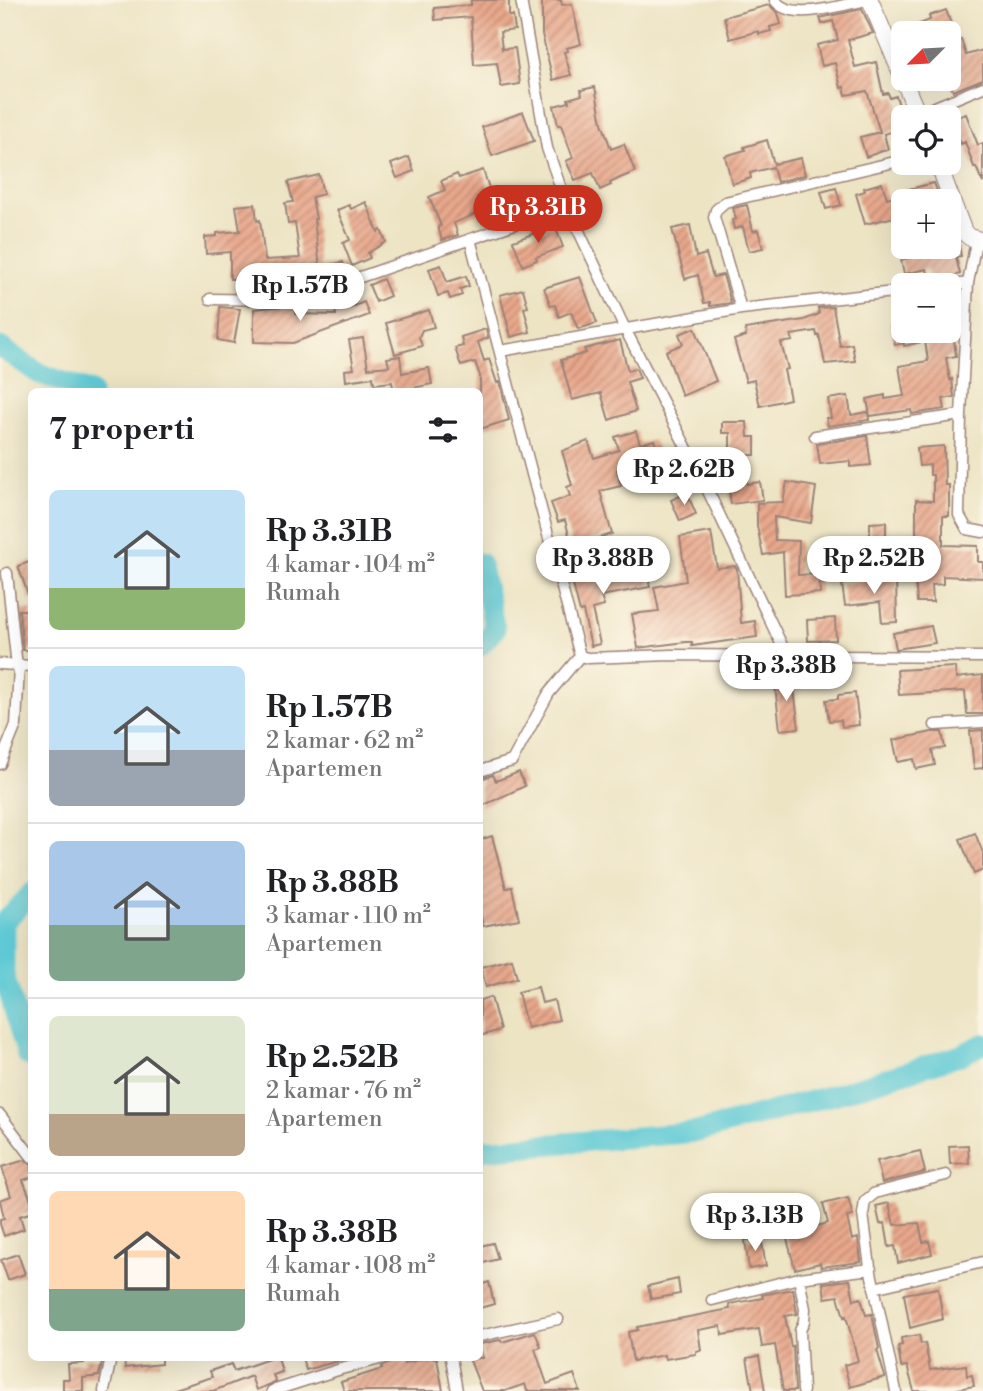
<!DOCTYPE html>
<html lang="id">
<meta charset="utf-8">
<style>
body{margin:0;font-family:"Libre Bodoni",serif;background:#f6f6f6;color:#202124;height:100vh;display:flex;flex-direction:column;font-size:26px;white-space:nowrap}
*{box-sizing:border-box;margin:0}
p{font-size:23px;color:#757577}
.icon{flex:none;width:38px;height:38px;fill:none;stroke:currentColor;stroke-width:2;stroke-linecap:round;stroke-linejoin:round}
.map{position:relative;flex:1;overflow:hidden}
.drawer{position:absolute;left:28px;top:388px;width:455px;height:973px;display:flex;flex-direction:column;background:#fff;border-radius:10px;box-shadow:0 7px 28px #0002}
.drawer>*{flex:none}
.needle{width:46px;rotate:246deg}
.buttons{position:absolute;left:891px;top:21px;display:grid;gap:14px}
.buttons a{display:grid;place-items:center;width:70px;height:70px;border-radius:10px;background:#fff;box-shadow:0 7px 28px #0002;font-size:35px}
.price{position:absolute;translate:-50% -60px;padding:0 16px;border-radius:24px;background:#fff;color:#222;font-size:23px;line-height:46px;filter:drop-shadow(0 2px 4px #0008)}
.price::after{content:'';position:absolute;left:50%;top:42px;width:21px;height:16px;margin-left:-10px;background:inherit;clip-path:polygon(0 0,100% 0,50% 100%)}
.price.on{background:#c8321e;color:#fff}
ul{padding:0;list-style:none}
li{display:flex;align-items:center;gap:21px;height:175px;padding:0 21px}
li+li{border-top:2px solid #e0e0e0}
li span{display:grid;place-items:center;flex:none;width:196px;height:140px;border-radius:10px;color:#555}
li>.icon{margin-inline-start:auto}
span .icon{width:84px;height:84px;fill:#fffc;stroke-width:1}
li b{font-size:30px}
h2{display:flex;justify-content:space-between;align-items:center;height:84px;padding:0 21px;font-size:30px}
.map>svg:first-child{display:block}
</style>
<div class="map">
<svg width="983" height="1391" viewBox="0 0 983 1391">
<defs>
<pattern id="building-hatch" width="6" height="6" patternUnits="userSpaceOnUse" patternTransform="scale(1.75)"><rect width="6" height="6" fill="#e8a88c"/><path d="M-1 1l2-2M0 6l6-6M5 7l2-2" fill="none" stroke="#be8873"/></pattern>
</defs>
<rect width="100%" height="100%" fill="#fcf5e5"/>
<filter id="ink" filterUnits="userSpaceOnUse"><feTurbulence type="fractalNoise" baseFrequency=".0143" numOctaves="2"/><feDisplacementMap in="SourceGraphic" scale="14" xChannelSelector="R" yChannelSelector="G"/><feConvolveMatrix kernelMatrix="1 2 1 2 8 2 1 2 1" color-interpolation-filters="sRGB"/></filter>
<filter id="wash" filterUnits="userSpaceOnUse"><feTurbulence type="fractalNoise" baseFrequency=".00686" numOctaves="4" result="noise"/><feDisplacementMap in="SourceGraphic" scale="28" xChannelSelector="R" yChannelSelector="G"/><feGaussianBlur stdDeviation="1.57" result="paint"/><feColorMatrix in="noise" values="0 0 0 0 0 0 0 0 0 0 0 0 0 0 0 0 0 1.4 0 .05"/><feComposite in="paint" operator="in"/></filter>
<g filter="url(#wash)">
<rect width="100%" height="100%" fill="#ede4c4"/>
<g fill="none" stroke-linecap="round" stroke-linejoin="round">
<path stroke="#5ecad5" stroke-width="21" d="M0,347L38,373L91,392
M480,563L495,629L480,646
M32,893L4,922V974L27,1055L32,1057
M480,1150L697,1132L840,1093L961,1055L983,1044"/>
</g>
<g id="blocks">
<path fill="url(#building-hatch)" d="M471,0H509V16H513L515,30L500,32L502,49L515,48L520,84L501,87L497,63L474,65L471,17L435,20L434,8L471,5Z
M542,0H561L562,5L572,4L581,44L567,48L568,51L564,52L571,75L553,80L542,34Z
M769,5L778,13L781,24L770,27L771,31L759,34V31L730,39L724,17Z
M862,9L873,33L848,40L855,67L876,62L883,94L888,93L890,98L896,96L903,118V128L884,134L888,149L866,157L860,137L880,132L867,91L846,95L844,87L841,88L835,63L822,66L817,45L838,40L833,21L822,24L820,18Z
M946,10L957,40L961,39L966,55L983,50V79L953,91L948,79V33H920L917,25L930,20L929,16Z
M595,87L602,123L611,149L624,144L635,172L620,178L610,183L611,185L600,190L593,173L575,180L566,161L573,158L561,125H558L554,106L569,102L568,99L582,95L581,90Z
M523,112L534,141L492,156L482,127Z
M966,114L978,145L983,143V183L976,167H974L965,142L961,144L951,119Z
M767,140L774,164L801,158L805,175L777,182L773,167L750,173L751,178L732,184L725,156L745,150L744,147Z
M409,157L414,171L397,178L391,164Z
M483,170L491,194L495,193L501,209L482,216L480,212L454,223L458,235L442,240L438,227L441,226L429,197L445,190L441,181L457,174L459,178Z
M319,175L323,194L312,197L316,219H314L320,268L343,262L346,274L313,285L299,286V289L266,292V284H255V271L247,270L246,279H230V252L206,254L205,237L217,236V233L240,231L236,206L255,204L257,221L260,220L265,260L300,258L295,223L288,224L285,203L293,202L288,182Z
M882,183L887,198L906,193L905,190L934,183L941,201H903V215L865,224L856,194L865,191L864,188Z
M836,188L841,205L826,209L821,192Z
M366,202L378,232L381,230L386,242L368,253L370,258L352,266L343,243L350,240L337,210L349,205L351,209Z
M747,205L753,231L758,230L763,248L749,251L743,227L734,229L732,220L736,219L733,208Z
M690,225L696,257L706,254L713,277L723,275L731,303L710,306V302L704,303L698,275L685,279L672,229Z
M555,226L563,247L536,257L537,260L523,266L513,241Z
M958,241L961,256L956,257L960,274L930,282L927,269L904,274L901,260L925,254L924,250L948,247V244Z
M441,265L447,282L466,276L469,286L460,289L462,295L450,299L448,293L438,296L429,269Z
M580,277L597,323L578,329L571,312L559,317L555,305L551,306L544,288Z
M383,279L390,296L376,302L369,285Z
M523,289L528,307L524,308L530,332L511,337L500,295Z
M348,302L350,308L364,302L369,315L293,343L254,342V309L295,305V314L336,315L334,306Z
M220,307L240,309L234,343L218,340Z
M833,307L840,346L852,344L855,361L825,364L819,335L817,336L816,331L791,335L793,341L781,343L788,369L784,370L790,399L760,406L754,380L746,382L734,340L746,336L745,329L804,320L819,314L818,308Z
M429,310L434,327L422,330L419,337L422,346L395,354L386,323Z
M903,322V331H953L956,356L946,358L950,380L952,379L954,397L943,399L945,409L912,414L911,410L870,416L867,399L885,395V399L904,396L899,366L928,361L925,341L904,346V343L895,345L890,325Z
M695,328L716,381L682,396L666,351L683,344L679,334Z
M486,329L488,338L478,342L484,361L489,359L497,383L500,382L509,420L480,429V376L475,362L461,366L455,348L463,346L461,337Z
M363,338L368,368L389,366L387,358L400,356L402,373L429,368L432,384L394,392L392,382L374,384L373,377L346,381L345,370L354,369L349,340Z
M620,340L628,371L636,368L640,378L627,382L636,411L609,420L601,393L572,400L561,360L586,353L584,349Z
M848,396L851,415L868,412L869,420L828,426L826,418H831L828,399Z
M722,422H747L748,437H755V455H742L747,484L760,482L763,500L731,504L728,483L722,484L720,468L730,467V433H722Z
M636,431L640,444L654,440L659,455L617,470L621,486L600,491L612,534L572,546L565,520L558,522L551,503L570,496L567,487L572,485L562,451L588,441L594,458L619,450L615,437Z
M867,436L871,465L850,467V461L820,464L817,444Z
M944,446L945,485H949V516H943V545L978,546V562H983V578L943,576V584L932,585L933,602H917L912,543H916V500L933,501V475H930V465L919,466L917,448Z
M787,482L816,487L811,523L774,517L775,540L799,541L798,575L819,574L820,593L785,595L783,552L763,555L757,526V503L783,502Z
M687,493L696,514L680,521L671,500Z
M886,522V539H870V523Z
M711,532L717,568L735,566L737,569L741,623L755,621L757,637L692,646V642H686L638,648L632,614L659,611L654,587L686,581L680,537Z
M32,561V600H30L18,566Z
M647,572L650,587L601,596L604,606L592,609L600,644L591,646L583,611L580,612L572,581L595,575L598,584Z
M878,578H896L897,622L882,623L880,602L845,606L842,584Z
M19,610H32V650H23Z
M835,618L836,640L808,641L807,620Z
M931,626L935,643L896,649L893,633Z
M955,667L956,678L983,675V714H967L965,691L899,695L897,670Z
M792,675L799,728L780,730L774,677Z
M855,693L859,725L842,727L841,720L829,721L826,700L838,699V695Z
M983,730V768L974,769L970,731Z
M932,732H942L945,748L932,750L935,765L916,769L914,759L898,762L893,740Z
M519,772L525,786L480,807V779L493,775L496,781Z
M975,833L983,853V870L974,874L960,839Z
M492,836L506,888L512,887L519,919L483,926L480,912V840Z
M512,959L517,978L486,987L481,967Z
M538,987L542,1003L554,1000L559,1020L527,1028L518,992Z
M491,997L500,1030L480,1036V1000Z
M968,1145L969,1163L950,1164L949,1146Z
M920,1151L925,1172L882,1183L877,1161Z
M25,1160L32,1165V1177L23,1180L32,1202V1212L20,1216L24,1229L4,1236L0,1224V1219L4,1218L0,1200L11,1196L2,1167Z
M848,1198L853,1216L847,1217L852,1240L858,1238L861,1262L821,1267L820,1263L795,1269L786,1235L828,1223L823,1204Z
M889,1203L894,1225L919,1223L923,1242L929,1241L932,1254L898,1263L895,1246L889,1247L885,1223L880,1224L876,1206Z
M761,1238L766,1266L749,1269L745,1240Z
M493,1243L498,1259L480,1264V1246Z
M18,1254L25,1274L8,1280L1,1260Z
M678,1279L680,1294L651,1299L648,1286Z
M850,1280L854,1300L861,1298L866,1315L872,1314L879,1349L877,1350L885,1377L850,1387L844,1365L858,1361L846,1316L844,1317L838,1296L825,1298L823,1283Z
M489,1282L494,1304L480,1308V1285Z
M938,1288L943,1319L910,1328L904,1294Z
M793,1289L797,1314L785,1316L791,1347L793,1346L795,1391H783L775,1345L762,1347L759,1329L722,1335L721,1326L698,1330L701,1350L696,1351V1354L665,1359L664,1355L633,1361L628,1332L638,1330L637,1327L730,1309L729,1304L763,1298L762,1295Z
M535,1332L541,1347L535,1349L547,1384L574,1374L580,1391H527L525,1384L505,1391H482L469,1358H483L480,1344L500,1340L502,1342Z
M919,1335L921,1344L925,1343L930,1370L966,1365L967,1376L972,1375L974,1386L957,1389V1391H914L907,1366L901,1367L898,1346L902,1345L901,1338Z
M759,1356L765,1391H753L747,1358Z
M84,1358H103L99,1376L83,1378V1391H63V1379H69L68,1364L84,1363Z
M124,1358H161V1364L125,1368Z
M272,1358H278L282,1372L273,1375L276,1382L256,1390L251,1376L213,1391H174V1389L212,1377L210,1371L231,1364L234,1371Z
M302,1358H338V1361L306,1370Z
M402,1358L404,1364L425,1358H437L443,1391H344L341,1382L382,1369L381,1367L391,1362Z"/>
</g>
</g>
<g filter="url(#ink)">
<use href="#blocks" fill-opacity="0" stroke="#9c8278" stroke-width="2"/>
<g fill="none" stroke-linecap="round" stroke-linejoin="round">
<defs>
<path id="minor" d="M521,0L547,148L567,206L625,329L697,468L787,656
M775,0C790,23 844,4 867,0
M918,114L983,87
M470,239L580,656L588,658L671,655L983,657
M976,241L968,283L961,415L959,515L967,529L983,532
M948,286L968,283
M210,299L274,300L305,296L567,206
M741,309L714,217L716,210L725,202L903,160
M500,351L741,309L903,291
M815,436L961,415
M7,573L17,667
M0,664L32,666
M935,725L983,722
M0,764L16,725L19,667
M480,771L512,761L549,693L580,656
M0,1115L32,1157
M799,1278L805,1309L804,1321L800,1331L803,1391
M874,1288L983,1262
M712,1300L799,1278L871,1269
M480,1336L558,1319
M451,1358L457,1391
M104,1391L111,1358
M272,1391L341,1369L384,1358
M896,1391L870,1267L863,1214L865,1201L875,1193L946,1175"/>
<path id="secondary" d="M870,0L903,78
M903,79L919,117
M938,163L964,232L969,237L983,241"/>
</defs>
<use href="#minor" stroke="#9c8278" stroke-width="13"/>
<use href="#secondary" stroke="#9c8278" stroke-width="18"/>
<use href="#minor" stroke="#fff" stroke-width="10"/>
<use href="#secondary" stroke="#fff" stroke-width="16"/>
</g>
</g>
</svg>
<div class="buttons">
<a><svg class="needle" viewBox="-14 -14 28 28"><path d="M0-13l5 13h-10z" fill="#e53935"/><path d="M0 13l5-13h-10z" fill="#757577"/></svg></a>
<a><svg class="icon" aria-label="locate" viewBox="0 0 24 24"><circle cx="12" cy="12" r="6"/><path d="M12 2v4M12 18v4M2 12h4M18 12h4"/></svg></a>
<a>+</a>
<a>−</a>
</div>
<b class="price on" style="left:538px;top:245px">Rp 3.31B</b>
<b class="price" style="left:300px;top:323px">Rp 1.57B</b>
<b class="price" style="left:684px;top:507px">Rp 2.62B</b>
<b class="price" style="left:603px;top:596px">Rp 3.88B</b>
<b class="price" style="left:874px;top:596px">Rp 2.52B</b>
<b class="price" style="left:786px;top:703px">Rp 3.38B</b>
<b class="price" style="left:755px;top:1253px">Rp 3.13B</b>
<section class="drawer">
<h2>7 properti<svg class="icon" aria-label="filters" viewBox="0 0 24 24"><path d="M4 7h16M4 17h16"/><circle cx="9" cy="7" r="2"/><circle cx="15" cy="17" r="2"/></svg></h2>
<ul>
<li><span style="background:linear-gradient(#bfe0f5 70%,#8fb573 0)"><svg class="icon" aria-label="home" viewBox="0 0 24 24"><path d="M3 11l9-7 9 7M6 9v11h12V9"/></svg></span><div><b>Rp 3.31B</b><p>4 kamar · 104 m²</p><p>Rumah</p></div></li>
<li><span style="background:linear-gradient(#bfe0f5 60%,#9aa5b1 0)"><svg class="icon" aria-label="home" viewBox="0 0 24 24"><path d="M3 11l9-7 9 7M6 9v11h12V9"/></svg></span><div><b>Rp 1.57B</b><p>2 kamar · 62 m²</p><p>Apartemen</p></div></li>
<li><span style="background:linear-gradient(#a9c7e8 60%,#7fa58c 0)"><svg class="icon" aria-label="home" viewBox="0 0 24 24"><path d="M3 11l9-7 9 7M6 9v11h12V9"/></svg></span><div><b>Rp 3.88B</b><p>3 kamar · 110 m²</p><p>Apartemen</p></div></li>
<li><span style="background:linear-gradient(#dfe7d0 70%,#b9a48a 0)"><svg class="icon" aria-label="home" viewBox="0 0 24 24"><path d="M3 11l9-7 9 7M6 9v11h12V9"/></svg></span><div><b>Rp 2.52B</b><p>2 kamar · 76 m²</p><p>Apartemen</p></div></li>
<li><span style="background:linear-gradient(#ffd9b3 70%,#7fa58c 0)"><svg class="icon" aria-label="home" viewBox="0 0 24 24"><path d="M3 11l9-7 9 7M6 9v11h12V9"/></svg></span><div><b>Rp 3.38B</b><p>4 kamar · 108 m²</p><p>Rumah</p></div></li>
</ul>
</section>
</div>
